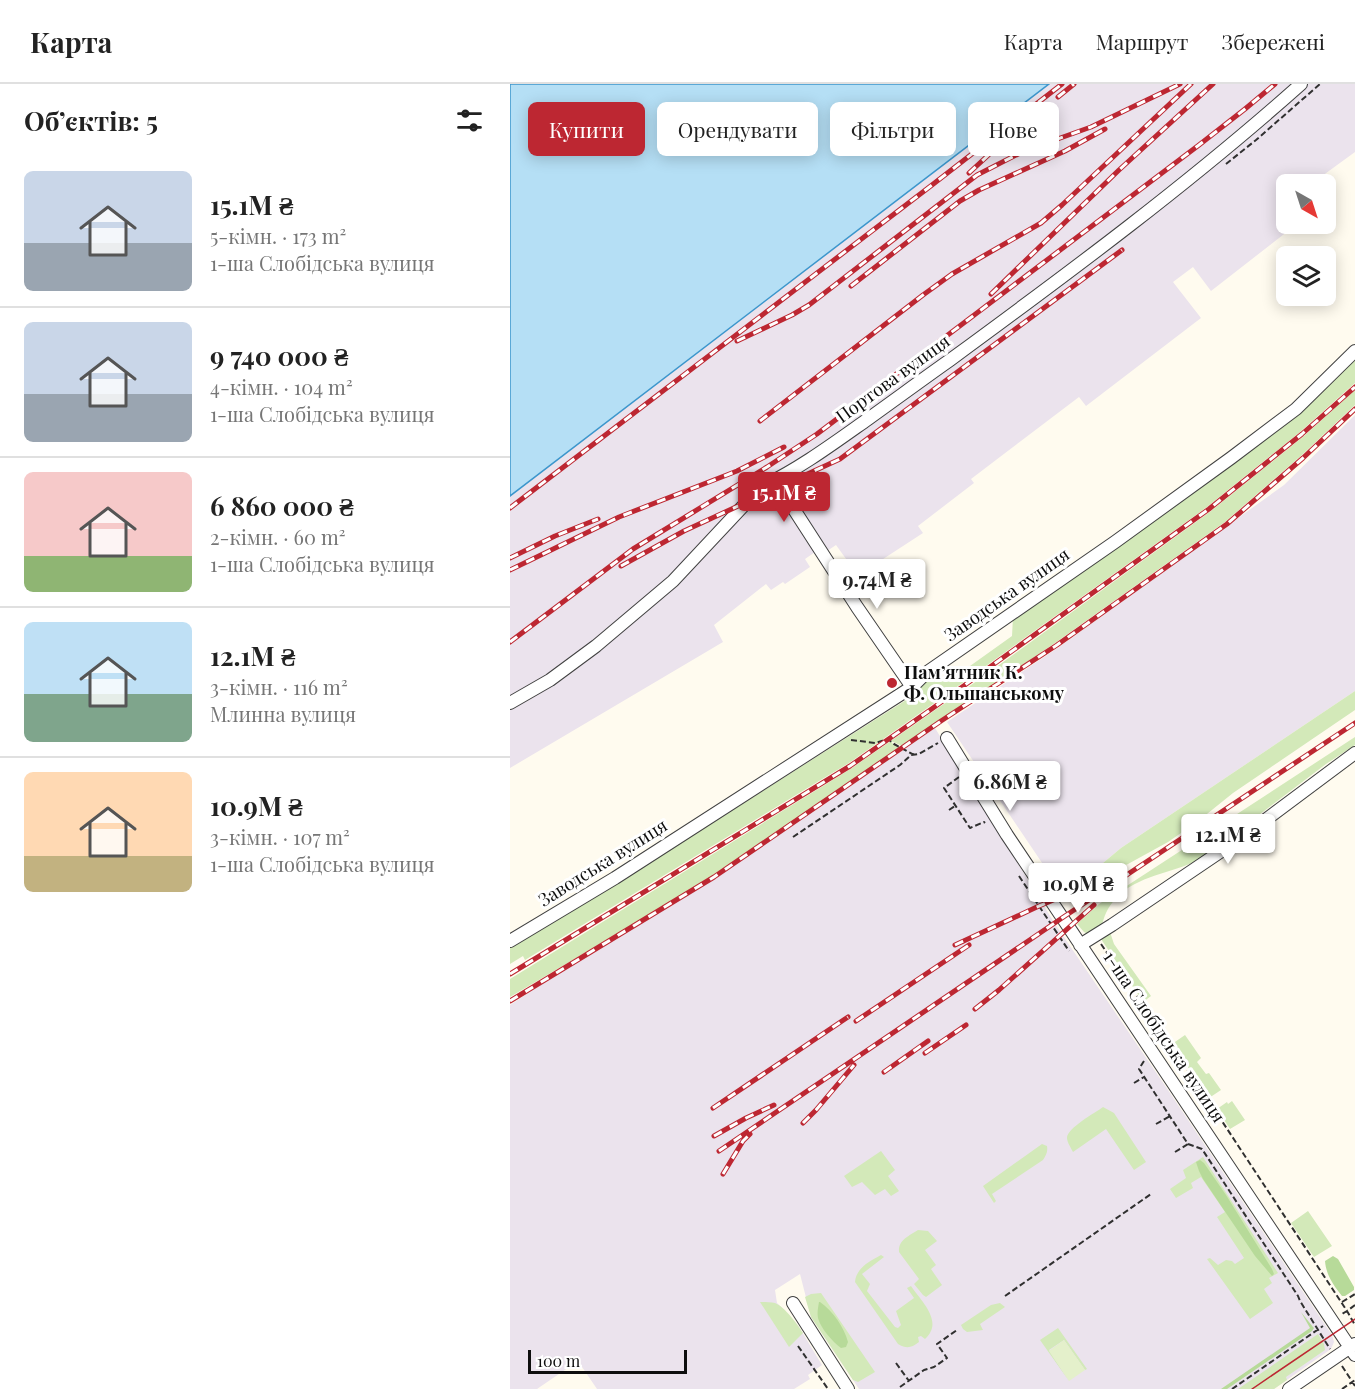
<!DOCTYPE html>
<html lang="uk">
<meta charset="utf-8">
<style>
body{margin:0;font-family:"Playfair Display",serif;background:#f6f6f6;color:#222;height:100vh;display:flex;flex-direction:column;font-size:22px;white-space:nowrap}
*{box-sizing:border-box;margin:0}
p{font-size:20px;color:#767676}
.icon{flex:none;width:33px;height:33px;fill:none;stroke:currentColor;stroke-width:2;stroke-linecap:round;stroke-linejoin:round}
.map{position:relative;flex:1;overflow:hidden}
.sheet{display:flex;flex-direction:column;background:#fff;width:510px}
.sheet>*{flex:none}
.top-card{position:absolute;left:18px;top:18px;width:570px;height:54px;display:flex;gap:12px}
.needle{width:39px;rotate:141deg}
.controls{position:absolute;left:766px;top:90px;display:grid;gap:12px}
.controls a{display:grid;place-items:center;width:60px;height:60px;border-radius:9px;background:#fff;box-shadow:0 3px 15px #0003;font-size:30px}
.scale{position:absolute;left:18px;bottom:15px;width:159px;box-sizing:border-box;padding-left:6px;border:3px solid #0e0e0e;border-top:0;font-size:16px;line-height:21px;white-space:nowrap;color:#0e0e0e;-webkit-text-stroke:4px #fff;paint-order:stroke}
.price{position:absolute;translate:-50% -51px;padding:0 14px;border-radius:6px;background:#fff;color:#222;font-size:20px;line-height:39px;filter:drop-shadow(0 2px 3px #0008)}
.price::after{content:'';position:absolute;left:50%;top:36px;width:18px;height:14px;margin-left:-9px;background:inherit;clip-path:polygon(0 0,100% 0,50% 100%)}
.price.current{background:#bd2732;color:#fff}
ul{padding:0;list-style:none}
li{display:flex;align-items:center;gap:18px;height:150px;padding:0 24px}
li+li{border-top:2px solid #e0e0e0}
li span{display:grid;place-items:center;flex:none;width:168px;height:120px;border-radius:9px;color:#555}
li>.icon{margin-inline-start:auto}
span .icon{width:72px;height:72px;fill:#fffc;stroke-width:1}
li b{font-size:26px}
h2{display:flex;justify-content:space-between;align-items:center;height:72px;padding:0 24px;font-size:26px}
.pill{padding:0 21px;border-radius:9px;background:#fff;box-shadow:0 3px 15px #0003;font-size:21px;line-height:54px}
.pill.current{background:#bd2732;color:#fff}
header{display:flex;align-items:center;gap:36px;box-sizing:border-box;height:84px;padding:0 30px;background:#fff;border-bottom:2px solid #e0e0e0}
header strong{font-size:28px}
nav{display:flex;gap:33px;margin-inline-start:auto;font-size:21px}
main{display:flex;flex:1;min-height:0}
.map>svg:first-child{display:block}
</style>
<header>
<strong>Карта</strong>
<nav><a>Карта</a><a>Маршрут</a><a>Збережені</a></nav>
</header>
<main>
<section class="sheet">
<h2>Об’єктів: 5<svg class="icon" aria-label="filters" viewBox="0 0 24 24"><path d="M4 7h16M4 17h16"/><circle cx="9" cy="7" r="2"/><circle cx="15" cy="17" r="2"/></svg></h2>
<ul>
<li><span style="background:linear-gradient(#c9d6e8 60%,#9aa5b1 0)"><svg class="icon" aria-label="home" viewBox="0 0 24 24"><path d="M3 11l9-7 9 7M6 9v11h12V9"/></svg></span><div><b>15.1M ₴</b><p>5-кімн. · 173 m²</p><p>1-ша Слобідська вулиця</p></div></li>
<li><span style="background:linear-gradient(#c9d6e8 60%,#9aa5b1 0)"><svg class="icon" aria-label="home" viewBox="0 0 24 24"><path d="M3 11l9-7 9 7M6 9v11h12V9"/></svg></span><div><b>9 740 000 ₴</b><p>4-кімн. · 104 m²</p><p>1-ша Слобідська вулиця</p></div></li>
<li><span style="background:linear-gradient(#f6c9c9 70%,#8fb573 0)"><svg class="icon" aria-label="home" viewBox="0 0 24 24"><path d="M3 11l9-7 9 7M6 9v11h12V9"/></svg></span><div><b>6 860 000 ₴</b><p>2-кімн. · 60 m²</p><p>1-ша Слобідська вулиця</p></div></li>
<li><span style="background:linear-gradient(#bfe0f5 60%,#7fa58c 0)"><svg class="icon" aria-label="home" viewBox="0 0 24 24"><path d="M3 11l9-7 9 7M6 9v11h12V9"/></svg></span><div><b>12.1M ₴</b><p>3-кімн. · 116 m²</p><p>Млинна вулиця</p></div></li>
<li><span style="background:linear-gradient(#ffd9b3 70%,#c2b280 0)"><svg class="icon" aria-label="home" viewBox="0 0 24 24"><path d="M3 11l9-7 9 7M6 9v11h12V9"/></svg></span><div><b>10.9M ₴</b><p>3-кімн. · 107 m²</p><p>1-ша Слобідська вулиця</p></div></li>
</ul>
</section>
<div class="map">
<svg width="845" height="1305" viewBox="0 0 845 1305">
<rect width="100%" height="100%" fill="#fffbef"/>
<path fill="#ebe3ed" d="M539,0H845V68L801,100H777V140H787L701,207L683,183L663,198L691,234L576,322L569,313L461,395L464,399L408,442L413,449L370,477L339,479L326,461L317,467L314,462L295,475L300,483L275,500L273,498L261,506L256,500L204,541L213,558L0,684V412Z
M845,331V607L611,764L587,784L551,807L437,638L549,563L774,401Z
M425,644L545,840L656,1003L822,1251L824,1258L821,1265L764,1305H349L301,1233L290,1190L265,1206L267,1219L276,1228L289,1243L312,1281L298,1291L300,1295L284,1305H87L68,1277L27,1305H0V921L61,881L198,799Z"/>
<path fill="#d3e9b9" d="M845,276V299L790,348L697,423L423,620L339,679L309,697L15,876L13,872L0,880V864L108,799L404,611L406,603L419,592L439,597L502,552L503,533L789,331Z
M845,306V321L792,371L715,438L545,559L392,662L381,657L383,660L390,664L219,781L171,812L0,913V895L313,702L342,684L474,592L701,427L794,352Z
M845,607V626L723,709L687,738L658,758L618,780L551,807L587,784L611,764Z
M845,653V661L816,680L692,774C668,788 633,790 610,810C605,815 599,822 596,829C593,835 593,841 588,846C586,848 583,849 580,851L574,848L567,840L589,820Z
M600,848L604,860L641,912L633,918L591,855Z
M675,951L691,974L687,978L696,990L699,989L711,1006L699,1014L662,960Z
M722,1017L735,1036L720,1045L707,1025L717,1018L718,1020Z
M593,1023L604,1029L636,1078L624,1086L596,1045L563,1068C561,1064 557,1058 557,1054C557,1044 585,1029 593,1023Z
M532,1060L537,1062C538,1068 536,1071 533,1076L482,1110L486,1117L484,1119L473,1102Z
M371,1067L385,1086L378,1092L389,1107L381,1112L375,1105L365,1111L352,1098L342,1103L334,1092Z
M693,1073L768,1189L759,1194L762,1199L754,1205L763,1219L740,1235L697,1175L700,1174L708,1181L716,1176L722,1177L725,1180L734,1174L707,1133L715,1128L691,1093L681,1099L683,1104L666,1114L660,1105L676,1094L673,1086Z
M798,1127L822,1162L804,1173L781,1139Z
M408,1146L418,1147L427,1157L415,1166L426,1181L421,1185L432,1201L416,1213L413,1211L404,1200L409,1195L389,1168C388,1156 399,1152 408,1146Z
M371,1171L374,1173L352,1190L360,1200L357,1207L385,1243L388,1244L391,1241L386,1227L404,1214L397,1204L401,1202C412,1218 434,1238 415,1255L411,1252L408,1253L409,1258C401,1264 397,1265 388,1260L345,1198C346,1184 360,1177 371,1171Z
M311,1209L365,1288L348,1298L343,1296L301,1233L295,1213L301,1210Z
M250,1218C254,1218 261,1218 265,1219C275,1223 288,1241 293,1249L279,1263Z
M490,1219L495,1223L470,1240L473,1246L457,1248L453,1245L451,1241L481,1221Z
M548,1244L577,1285L575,1286L554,1256L539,1266L559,1297L530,1256Z
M808,1250L814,1260L815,1266L776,1293L777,1296L764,1305H728Z"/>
<path fill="#b7da99" d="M690,1076L694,1079L716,1111L762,1185L764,1190L762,1192L745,1172L693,1095L689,1087L686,1078Z
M823,1172L828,1175L844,1203V1206L835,1212H832C824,1202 816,1191 815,1177Z
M309,1218H310C323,1227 334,1243 338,1258L336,1263L331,1264C322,1257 311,1245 308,1234C307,1229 308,1224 309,1218Z
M791,1228L803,1243L804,1244L802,1247L717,1305H711L800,1244Z"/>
<path fill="#e4f0cb" d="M554,1256L575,1286L559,1297L539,1267Z"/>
<path fill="#b5dff5" stroke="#3c96cc" stroke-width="1.5" d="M0,0H539L0,412Z"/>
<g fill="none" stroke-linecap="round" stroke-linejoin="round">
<defs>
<path id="minor" d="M265,396L347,523L402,603
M0,619L40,596L86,562L163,497L251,403C289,385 324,359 358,335C386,315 413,295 440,276C560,188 680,99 791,0
M437,654L497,751L845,1271
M0,857L105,794L402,603L416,589L605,458L721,374L786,325L845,267
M570,861L602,841L738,749L845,669
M283,1219L338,1305
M779,1305L845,1260"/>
</defs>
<use href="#minor" stroke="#414141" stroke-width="14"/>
<path stroke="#303030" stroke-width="2" stroke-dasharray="6 3" stroke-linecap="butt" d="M716,80L746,56L810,0
M341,656L365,659L378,655L384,660L404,671
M449,693L434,704L460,744L474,738L475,739
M439,726L445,722
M283,753L390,681L401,671L409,670L428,659
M509,792L559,867
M591,860L702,1022L837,1227L832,1230
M634,977L629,985L678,1060L692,1065L788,1212L790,1217L820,1265
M624,999L634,993
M646,1040L660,1032
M665,1068L678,1060
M495,1212L641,1110
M832,1218L845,1210
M845,1221L837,1227L845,1241
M288,1262L318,1305
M386,1279L399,1297
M832,1282L845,1302
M390,1303L414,1286L424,1283L437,1274L427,1260L447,1246
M722,1305L813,1242
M832,1305L845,1296"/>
<use href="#minor" stroke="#fff" stroke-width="12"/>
<path stroke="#bd2732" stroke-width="1.5" d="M742,1305L845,1235"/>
<defs>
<path id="rail" d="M548,13L564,0
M459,89L499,52
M341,202L450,117L469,106L555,67L595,45
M481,210L609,86L703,0
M227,257L282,231L299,221L467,91L514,67L581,43L670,0
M250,337L413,211L442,190L531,139L552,121L681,0
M0,424L422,101L552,0
M0,474L45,452L88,435
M111,482L174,447L330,375L612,166
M0,486L109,433L227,387L274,363
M0,558L123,465L257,383L307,350L689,61L735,25L765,0
M445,861L529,822L610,788
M0,890L340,682L423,624L699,425L792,350L845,303
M0,917L204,793L431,637L547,561L717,440L793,374L845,325
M465,925L489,906L584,821
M346,937L459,861
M415,969L456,941
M374,988L418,957
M203,1024L338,933
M293,1039L306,1026L344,981
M204,1052L236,1034L264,1021
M209,1067L552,834L845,639
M213,1090L233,1057L240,1050"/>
</defs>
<use href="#rail" stroke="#bd2732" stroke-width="5"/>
<use href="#rail" stroke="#fff" stroke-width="3" stroke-dasharray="9" stroke-linecap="butt"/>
</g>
<circle fill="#bd2732" stroke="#fff" stroke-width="2" cx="382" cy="599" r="6"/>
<g text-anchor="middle" stroke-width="6" stroke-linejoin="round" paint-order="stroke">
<g font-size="18" fill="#0e0e0e" stroke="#fff">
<text transform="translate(383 295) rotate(-36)" y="6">Портова вулиця</text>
<text transform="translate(497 511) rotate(-35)" y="6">Заводська вулиця</text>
<text transform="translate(93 779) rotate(-32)" y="6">Заводська вулиця</text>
<text transform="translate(654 953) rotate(56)" y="6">1-ша Слобідська вулиця</text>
</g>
<g font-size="18" font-weight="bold" fill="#0e0e0e" stroke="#fff" text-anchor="start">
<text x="394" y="595">Пам’ятник К.<tspan x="394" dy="21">Ф. Ольшанському</tspan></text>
</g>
</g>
</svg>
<div class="controls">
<a><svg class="needle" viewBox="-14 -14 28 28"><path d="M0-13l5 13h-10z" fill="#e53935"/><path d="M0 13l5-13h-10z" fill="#767676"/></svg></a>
<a><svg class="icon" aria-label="layers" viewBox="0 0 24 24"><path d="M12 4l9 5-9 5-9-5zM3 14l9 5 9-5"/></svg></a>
</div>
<div class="scale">100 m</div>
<b class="price current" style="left:274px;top:439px">15.1M ₴</b>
<b class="price" style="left:367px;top:526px">9.74M ₴</b>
<b class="price" style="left:500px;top:728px">6.86M ₴</b>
<b class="price" style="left:718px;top:781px">12.1M ₴</b>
<b class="price" style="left:568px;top:830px">10.9M ₴</b>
<div class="top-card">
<a class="pill current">Купити</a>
<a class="pill">Орендувати</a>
<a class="pill">Фільтри</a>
<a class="pill">Нове</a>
</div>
</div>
</main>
